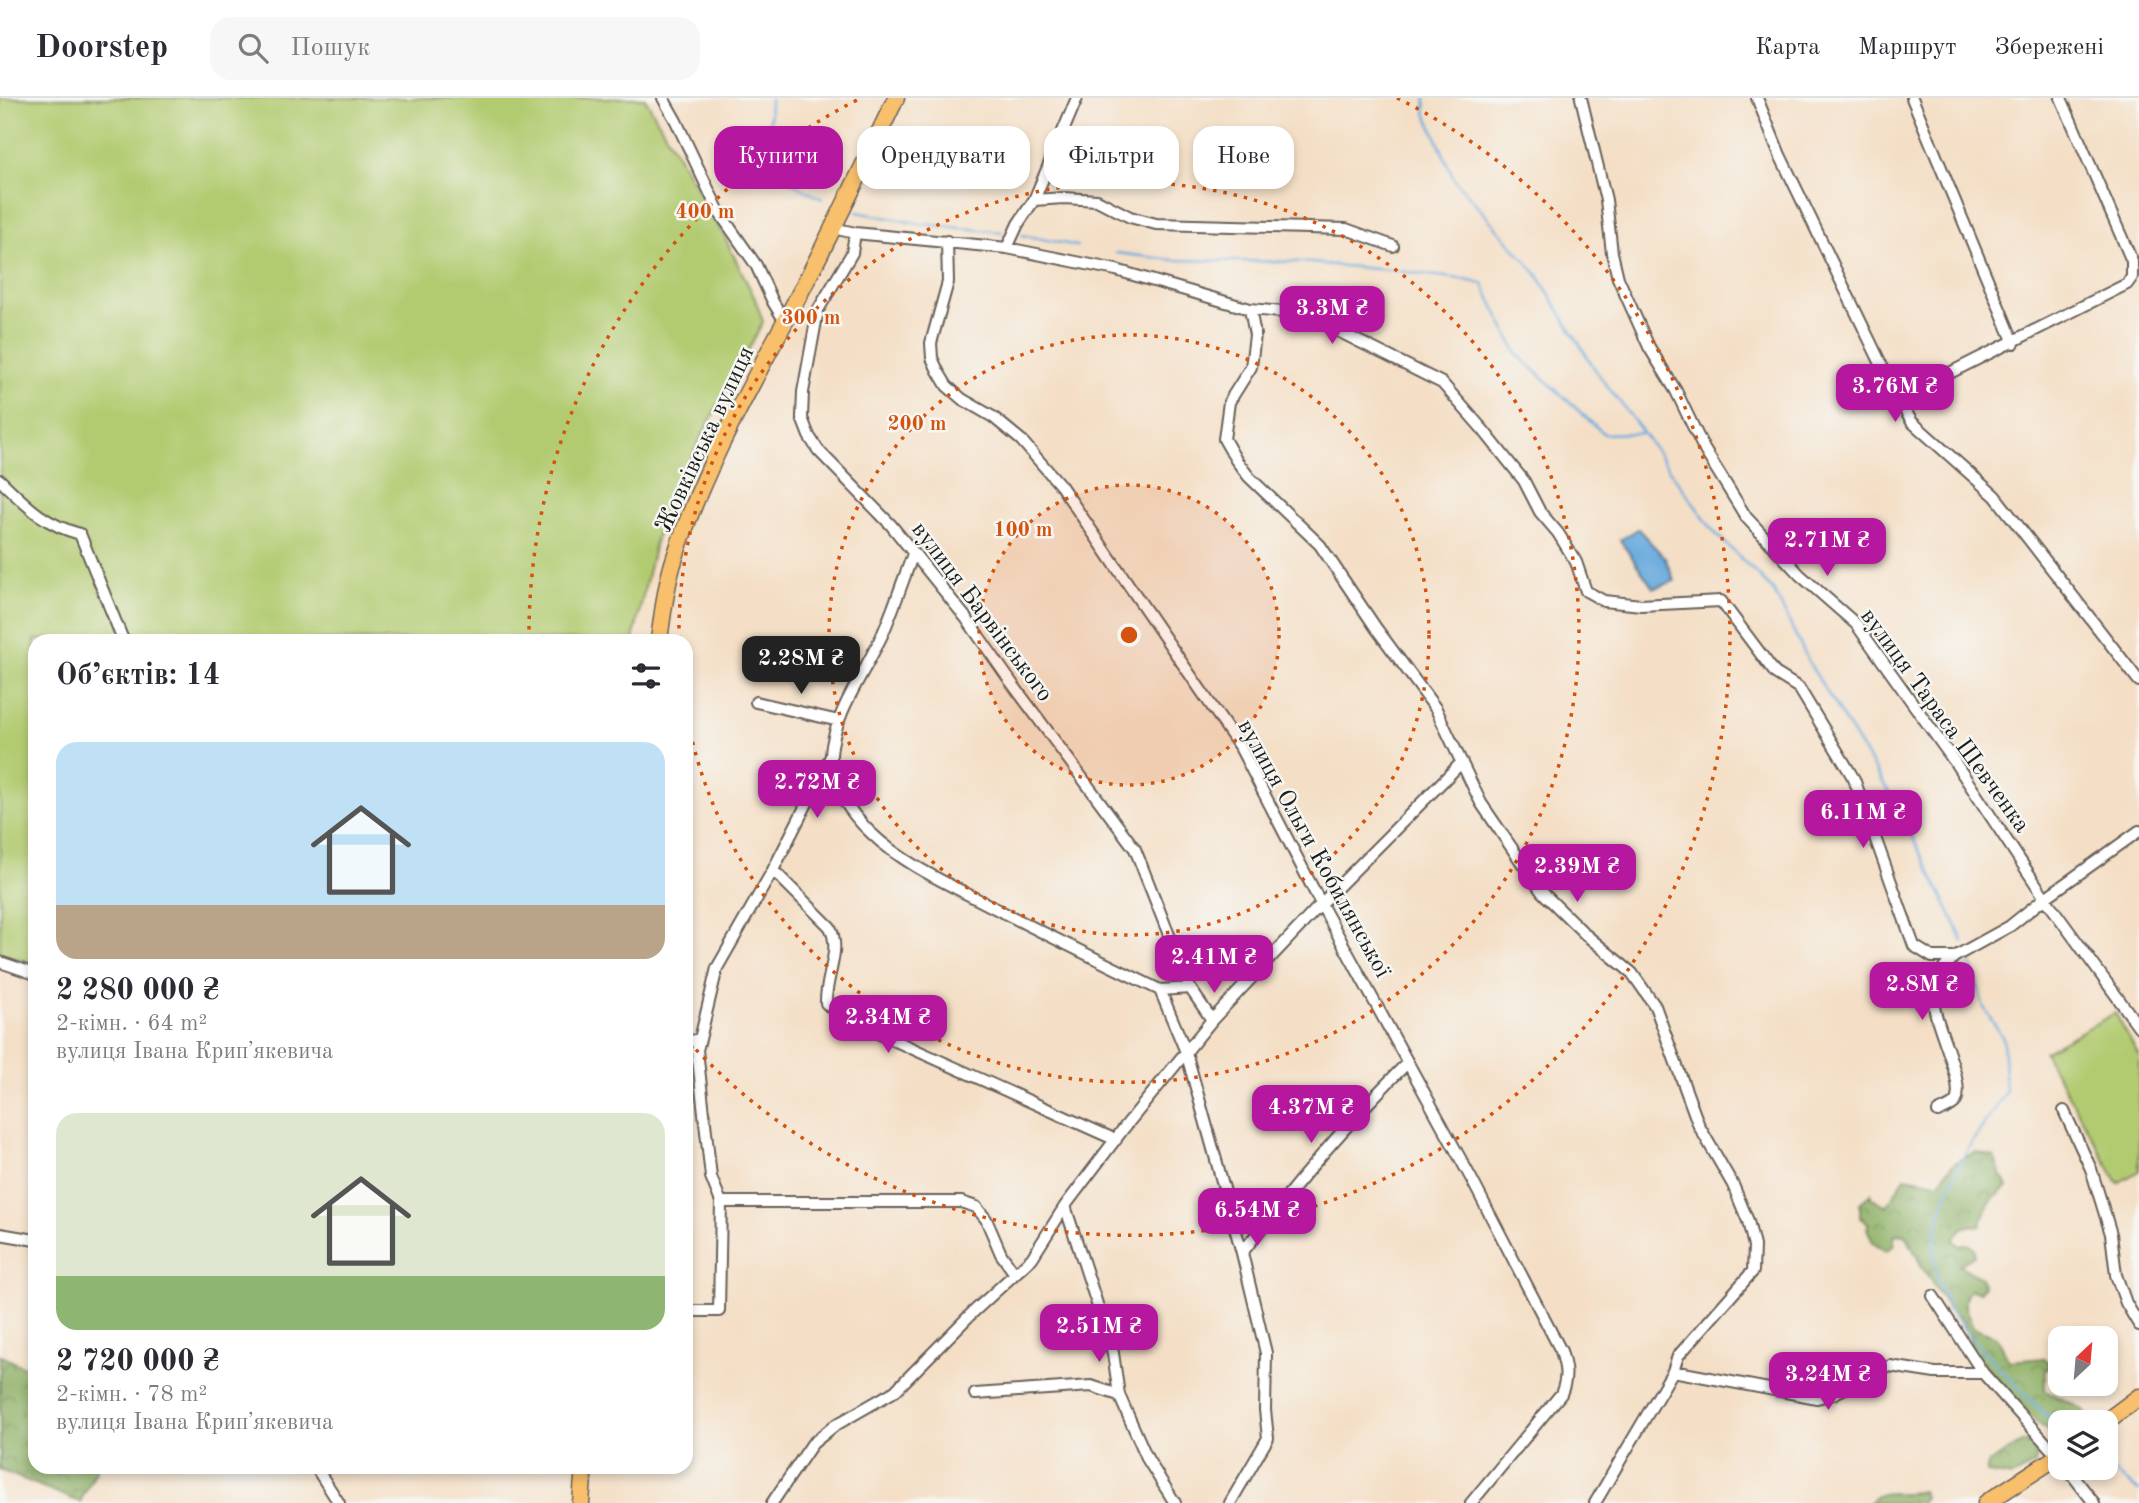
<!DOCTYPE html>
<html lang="uk">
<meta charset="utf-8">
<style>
body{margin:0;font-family:"Old Standard TT",serif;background:#f7f7f7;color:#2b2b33;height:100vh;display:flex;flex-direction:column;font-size:26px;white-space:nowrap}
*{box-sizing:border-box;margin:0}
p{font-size:23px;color:#7c7c81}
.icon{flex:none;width:38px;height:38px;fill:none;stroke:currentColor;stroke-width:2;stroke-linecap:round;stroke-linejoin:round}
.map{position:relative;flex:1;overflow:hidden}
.sheet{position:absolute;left:28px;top:536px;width:665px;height:840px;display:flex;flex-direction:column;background:#fff;border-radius:21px;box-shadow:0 4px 10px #0003}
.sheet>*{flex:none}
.guide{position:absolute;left:714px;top:28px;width:665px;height:63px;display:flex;gap:14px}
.needle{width:46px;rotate:26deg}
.fabs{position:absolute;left:2048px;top:1228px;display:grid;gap:14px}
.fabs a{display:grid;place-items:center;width:70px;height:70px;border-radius:14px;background:#fff;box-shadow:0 4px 10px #0003;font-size:35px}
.price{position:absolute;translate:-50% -60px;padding:0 16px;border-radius:14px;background:#b5179e;color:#fff;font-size:23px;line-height:46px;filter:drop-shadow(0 2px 4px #0008)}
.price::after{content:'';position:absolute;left:50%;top:42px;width:21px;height:16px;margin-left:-10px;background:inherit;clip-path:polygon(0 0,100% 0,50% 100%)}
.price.active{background:#222;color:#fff}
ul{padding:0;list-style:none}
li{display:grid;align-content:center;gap:14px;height:371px;padding:0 28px}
li span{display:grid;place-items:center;height:217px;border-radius:21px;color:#555}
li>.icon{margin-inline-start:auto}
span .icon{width:126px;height:126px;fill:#fffc;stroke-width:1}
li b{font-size:30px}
h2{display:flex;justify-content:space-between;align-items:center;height:84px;padding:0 28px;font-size:30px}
.tag{padding:0 24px;border-radius:21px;background:#fff;box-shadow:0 4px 10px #0003;font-size:24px;line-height:63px}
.tag.active{background:#b5179e;color:#fff}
header{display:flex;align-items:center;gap:42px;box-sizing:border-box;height:98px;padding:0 35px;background:#fff;border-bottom:2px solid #e1e1e2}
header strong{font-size:33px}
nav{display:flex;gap:38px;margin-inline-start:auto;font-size:24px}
.search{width:490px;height:63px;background:#f7f7f7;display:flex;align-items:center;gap:18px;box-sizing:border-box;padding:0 24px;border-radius:21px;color:#7c7c81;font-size:26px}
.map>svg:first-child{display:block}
</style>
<header>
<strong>Doorstep</strong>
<div class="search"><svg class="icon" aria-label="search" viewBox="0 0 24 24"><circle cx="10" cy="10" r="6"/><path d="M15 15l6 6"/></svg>Пошук</div>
<nav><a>Карта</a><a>Маршрут</a><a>Збережені</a></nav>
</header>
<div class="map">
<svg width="2139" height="1405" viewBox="0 0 2139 1405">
<defs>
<pattern id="forest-crowns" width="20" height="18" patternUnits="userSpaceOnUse" patternTransform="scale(1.75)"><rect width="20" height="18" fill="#8daf63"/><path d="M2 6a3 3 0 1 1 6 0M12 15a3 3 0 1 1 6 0" fill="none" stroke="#728e51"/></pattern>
</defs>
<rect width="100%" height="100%" fill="#f6f6f2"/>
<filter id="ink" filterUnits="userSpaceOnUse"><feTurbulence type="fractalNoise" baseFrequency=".0143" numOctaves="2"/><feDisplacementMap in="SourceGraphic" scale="14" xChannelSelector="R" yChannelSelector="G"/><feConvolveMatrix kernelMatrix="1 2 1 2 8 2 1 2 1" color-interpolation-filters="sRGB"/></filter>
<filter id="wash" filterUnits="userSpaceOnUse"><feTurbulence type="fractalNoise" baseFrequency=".00686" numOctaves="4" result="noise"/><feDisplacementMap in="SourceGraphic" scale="28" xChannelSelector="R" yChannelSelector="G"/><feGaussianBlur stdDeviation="1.57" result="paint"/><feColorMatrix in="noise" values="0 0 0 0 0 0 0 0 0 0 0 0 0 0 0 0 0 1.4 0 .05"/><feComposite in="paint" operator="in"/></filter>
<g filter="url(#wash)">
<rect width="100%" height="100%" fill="#f4dfc6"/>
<path fill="#b2cb71" stroke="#677446" stroke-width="2" d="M0,0H645L725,140L755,201L763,224L697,347L656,440L633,542H35V866L0,855Z
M2115,915L2139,958V1073L2118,1085L2044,954Z"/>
<path fill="url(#forest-crowns)" stroke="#546640" stroke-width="2" d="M1977,1054L1993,1058L2007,1089C1992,1100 1984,1109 1981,1128C1967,1126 1960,1129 1954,1142L1959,1148L1968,1146L1975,1150L1974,1158L1959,1167L1981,1180L1984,1188L1979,1194L1970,1192C1959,1204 1968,1216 1973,1230L1997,1239L2009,1263L2044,1260L2050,1266L2045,1273V1291C2058,1303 2078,1304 2089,1318L2085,1325H2060V1341L2051,1336L2038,1325L1974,1255L1963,1223L1948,1210L1921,1167L1906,1137L1895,1136L1893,1148L1886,1153L1873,1145L1867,1130L1869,1126L1860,1119V1105L1871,1096V1100L1887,1108L1905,1079L1939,1085C1949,1068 1958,1060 1977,1054Z
M0,1257L31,1273L35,1271V1368L98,1369L80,1404L0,1372Z
M2023,1344L2040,1346L2034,1366L2012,1379L1987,1375V1366Z
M1922,1393L1924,1399L1921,1405H1869C1880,1388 1905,1399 1922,1393Z"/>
<path fill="#69aadd" stroke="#42637c" stroke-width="2" d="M1638,431L1665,460L1675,483L1653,490L1620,442Z"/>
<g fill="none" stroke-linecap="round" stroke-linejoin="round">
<path stroke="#69aadd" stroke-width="2.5" d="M770,0C769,29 768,64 793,85C801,91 813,96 823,101
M1426,0L1425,13L1454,81L1537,176L1596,273L1642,333
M857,114L921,126L1002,134
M1022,137L1077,148
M1116,155L1173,162L1301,164L1398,173L1461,181L1483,186L1517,256L1604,336L1643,335L1714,434L1773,492L1812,570L1893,701L1953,820L1963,844
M1969,859L1984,910L2003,940L2006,994L1970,1047L1950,1087L1938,1122L1934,1153L1937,1181L1948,1208L1967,1235L2028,1300L2060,1329
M2105,1367L2139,1393"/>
</g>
</g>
<g filter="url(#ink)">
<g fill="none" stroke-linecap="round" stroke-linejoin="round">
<defs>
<path id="minor" d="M663,0L676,23L719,114L756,167L773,204L784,222
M1581,0L1606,102L1612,155L1618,180L1649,249L1676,293L1704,351L1746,419L1800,477L1856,526L1954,663L2045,800L2139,929
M1757,0L1780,57L1898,301L1912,324L1995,398L2139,583
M1912,0L2014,245
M1034,102L1064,100L1097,102L1130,119L1156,126L1346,131L1393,148
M833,130L855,135L1007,150L1116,172L1250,211L1304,216L1442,285L1484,333L1524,383L1540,414L1558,435L1576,464L1586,493L1604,503L1641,507L1721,503L1775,575L1799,590L1854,681L1914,848L1932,859H1954L2010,828L2045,800L2139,733
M855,135L852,155L818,212L803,294L802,320L809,338L818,352L891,427L966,520L1011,584L1135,751L1190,890L1160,892
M947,143L948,184L931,245L932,260L938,273L947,288L962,301L993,319L1021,342L1061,388L1241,651L1321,806L1472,1082L1561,1253C1566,1270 1568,1279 1561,1296L1471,1405
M1007,150L1018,126L1034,102L1077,0
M1250,211L1255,237L1251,269L1229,304L1224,341L1236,362L1249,379L1320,447L1376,530L1436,611L1481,705L1542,794L1586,837L1632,875L1655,908L1699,1028L1733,1087L1748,1123L1754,1148L1753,1173L1678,1258L1673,1273L1595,1405
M1898,301L2127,186L2132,179V163L2061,0
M0,382C27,408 43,426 80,436L123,542
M913,456C903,482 894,510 883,535C866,573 833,616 831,657C830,687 850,715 871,735C901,764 942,783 979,802C1039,833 1100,863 1160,892L1186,954L1242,1155L1266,1255L1265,1312L1268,1340L1230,1405
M756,604L839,623
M773,772L830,829C842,853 825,879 826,905L840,918L1116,1042
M0,864L35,876
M1190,890L1212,922
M686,944L700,941L717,870L773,772L830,660
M2064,1013L2091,1071L2111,1136L2116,1177L2126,1205L2139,1227
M1938,1014C1944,1011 1952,1009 1956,1003C1966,981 1931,923 1933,896C1934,880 1944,870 1954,859
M721,1104H961L976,1109L986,1121L1001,1156L1015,1176
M1065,1108L1113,1255L1119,1297L1148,1362L1175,1405
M0,1136L35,1142
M1242,1155C1293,1088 1349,1023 1408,964
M1933,1198L1983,1275L2060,1361
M686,1213H719L721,1104L711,1079L697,952L700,941
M1673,1273L1817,1300L1833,1296L1890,1268L1935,1275H1983
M975,1296L1091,1288L1119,1297
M315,1368L339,1405
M2067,1370L2094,1405
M772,1405L812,1346L834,1328L895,1293L970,1217L1032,1160L1065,1108L1124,1030L1212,922L1321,806L1462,664"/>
<path id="highway" d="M659,542C663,514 666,486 675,459C705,365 757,278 802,191C835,128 865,64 896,0
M2104,1325L2139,1299
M581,1405L584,1368
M1986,1405L2060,1357"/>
</defs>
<use href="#minor" stroke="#686058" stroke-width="14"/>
<use href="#highway" stroke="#686058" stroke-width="19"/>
<use href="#minor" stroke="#fff" stroke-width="10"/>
<use href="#highway" stroke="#f8bf6c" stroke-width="16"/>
</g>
</g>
<circle cx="1129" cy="537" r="150" fill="#d4530e" fill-opacity=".12"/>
<g fill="none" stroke="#d4530e" stroke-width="3.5" stroke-dasharray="3.5 7">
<circle cx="1129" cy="537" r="150"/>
<circle cx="1129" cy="537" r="300"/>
<path d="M679 541A450 450 0 1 1 687 619"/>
<path d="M529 542A600 600 0 0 1 861 0M1397 0A600 600 0 1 1 687 942"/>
</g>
<g text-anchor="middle" stroke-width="5" stroke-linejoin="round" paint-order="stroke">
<g font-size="24" fill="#1c1c1c" stroke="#f6f6f2">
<text transform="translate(704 341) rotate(-65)" y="8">Жовківська вулиця</text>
<text transform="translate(983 513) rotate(53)" y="8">вулиця Барвінського</text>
<text transform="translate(1946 622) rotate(54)" y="8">вулиця Тараса Шевченка</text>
<text transform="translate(1315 750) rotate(61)" y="8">вулиця Ольги Кобилянської</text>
</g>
</g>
<circle cx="1129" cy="537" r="10" fill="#d4530e" stroke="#f6f6f2" stroke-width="3.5"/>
<g font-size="21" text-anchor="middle" font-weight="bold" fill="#d4530e" stroke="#f6f6f2" stroke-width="5" stroke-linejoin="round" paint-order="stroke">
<text x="705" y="120">400 m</text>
<text x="811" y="226">300 m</text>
<text x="917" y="332">200 m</text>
<text x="1023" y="438">100 m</text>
</g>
</svg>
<div class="fabs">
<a><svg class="needle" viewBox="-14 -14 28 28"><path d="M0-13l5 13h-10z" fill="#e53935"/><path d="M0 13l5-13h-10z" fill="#7c7c81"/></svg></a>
<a><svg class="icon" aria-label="layers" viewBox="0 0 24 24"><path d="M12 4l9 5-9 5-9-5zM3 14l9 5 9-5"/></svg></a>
</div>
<b class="price" style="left:1332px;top:248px">3.3M ₴</b>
<b class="price" style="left:1895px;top:326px">3.76M ₴</b>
<b class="price" style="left:1827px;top:480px">2.71M ₴</b>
<b class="price active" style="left:801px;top:598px">2.28M ₴</b>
<b class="price" style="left:817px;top:722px">2.72M ₴</b>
<b class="price" style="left:1863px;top:752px">6.11M ₴</b>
<b class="price" style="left:1577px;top:806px">2.39M ₴</b>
<b class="price" style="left:1214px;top:897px">2.41M ₴</b>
<b class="price" style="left:1922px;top:924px">2.8M ₴</b>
<b class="price" style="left:888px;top:957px">2.34M ₴</b>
<b class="price" style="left:1311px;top:1047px">4.37M ₴</b>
<b class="price" style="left:1257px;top:1150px">6.54M ₴</b>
<b class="price" style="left:1099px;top:1266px">2.51M ₴</b>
<b class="price" style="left:1828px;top:1314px">3.24M ₴</b>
<div class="guide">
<a class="tag active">Купити</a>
<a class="tag">Орендувати</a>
<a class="tag">Фільтри</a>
<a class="tag">Нове</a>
</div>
<section class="sheet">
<h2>Об’єктів: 14<svg class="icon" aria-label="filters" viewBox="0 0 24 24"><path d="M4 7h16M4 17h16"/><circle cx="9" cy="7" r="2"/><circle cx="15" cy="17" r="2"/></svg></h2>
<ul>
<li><span style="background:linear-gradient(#bfe0f5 75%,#b9a48a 0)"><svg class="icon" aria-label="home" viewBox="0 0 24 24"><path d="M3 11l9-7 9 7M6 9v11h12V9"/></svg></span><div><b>2 280 000 ₴</b><p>2-кімн. · 64 m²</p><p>вулиця Івана Крипʼякевича</p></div></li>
<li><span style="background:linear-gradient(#dfe7d0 75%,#8fb573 0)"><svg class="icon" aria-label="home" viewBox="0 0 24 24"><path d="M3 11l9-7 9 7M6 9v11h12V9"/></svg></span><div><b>2 720 000 ₴</b><p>2-кімн. · 78 m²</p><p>вулиця Івана Крипʼякевича</p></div></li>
</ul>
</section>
</div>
